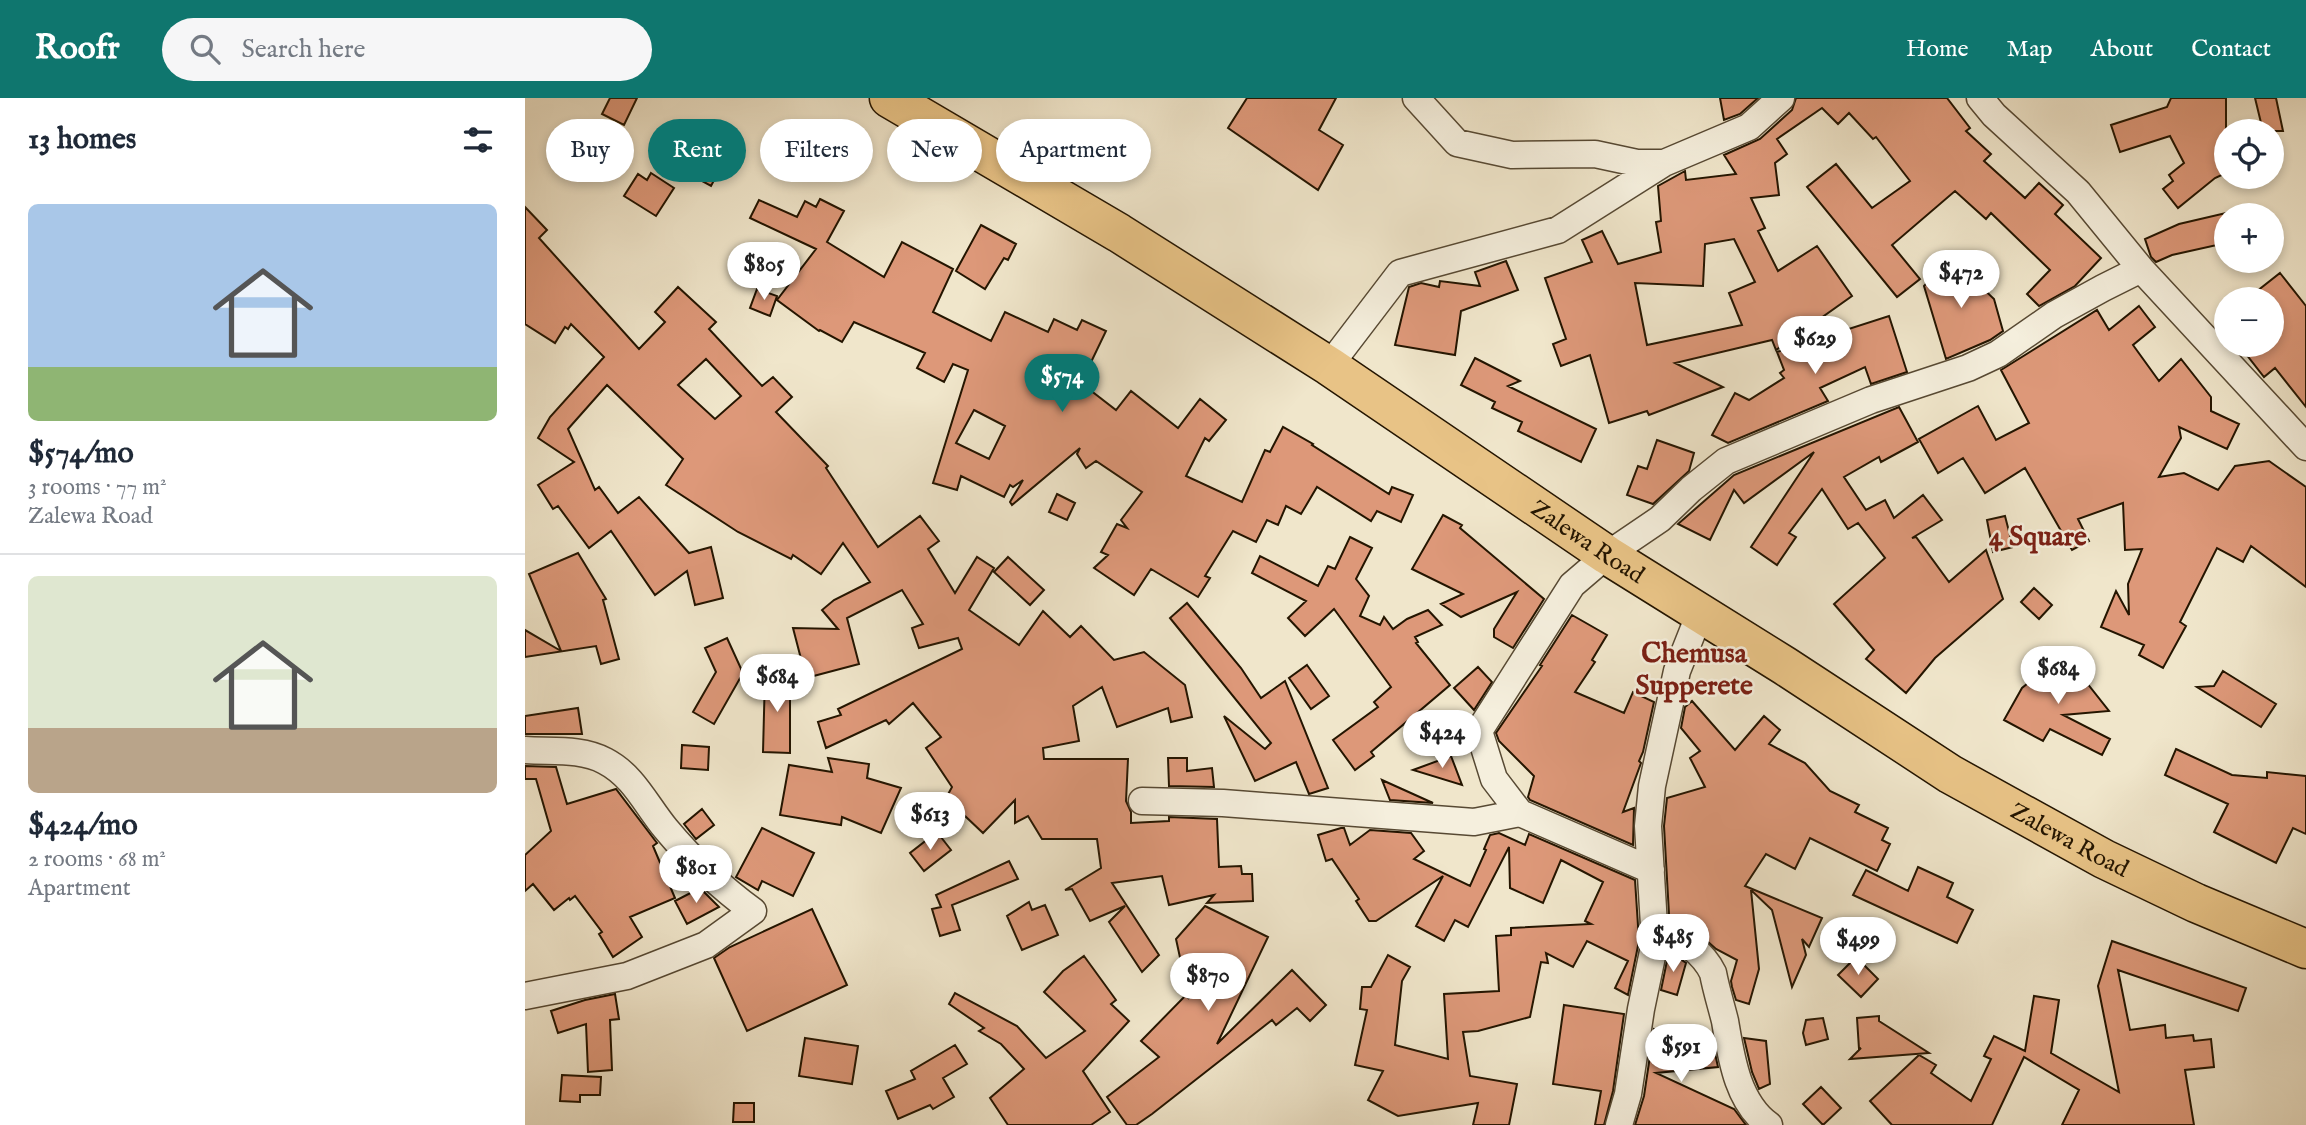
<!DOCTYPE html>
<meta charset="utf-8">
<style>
body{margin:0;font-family:"IM FELL English",serif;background:#f6f6f7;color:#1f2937;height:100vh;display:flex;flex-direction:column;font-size:26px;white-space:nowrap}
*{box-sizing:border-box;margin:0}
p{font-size:23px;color:#747a83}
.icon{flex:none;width:38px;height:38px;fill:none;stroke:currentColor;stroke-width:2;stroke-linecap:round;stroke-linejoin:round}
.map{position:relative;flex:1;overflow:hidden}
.details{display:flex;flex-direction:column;background:#fff;width:525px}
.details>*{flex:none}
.top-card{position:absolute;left:21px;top:21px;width:665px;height:63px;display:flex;gap:14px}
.fabs{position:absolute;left:1689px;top:21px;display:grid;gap:14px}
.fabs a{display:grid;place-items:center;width:70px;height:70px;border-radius:50%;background:#fff;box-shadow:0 4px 10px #0003;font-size:35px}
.price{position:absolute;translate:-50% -60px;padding:0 16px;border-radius:24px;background:#fff;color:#222;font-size:23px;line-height:46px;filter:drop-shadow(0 2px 4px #0008)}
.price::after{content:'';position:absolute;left:50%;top:42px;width:21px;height:16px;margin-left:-10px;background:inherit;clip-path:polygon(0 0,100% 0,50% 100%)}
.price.on{background:#0f766e;color:#fff}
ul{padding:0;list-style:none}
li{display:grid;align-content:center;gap:14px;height:371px;padding:0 28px}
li+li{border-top:2px solid #e0e1e3}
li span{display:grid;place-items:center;height:217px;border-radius:10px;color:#555}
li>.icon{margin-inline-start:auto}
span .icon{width:126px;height:126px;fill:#fffc;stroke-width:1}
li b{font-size:30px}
h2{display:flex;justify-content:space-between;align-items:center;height:84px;padding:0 28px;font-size:30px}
.pill{padding:0 24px;border-radius:32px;background:#fff;box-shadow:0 4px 10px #0003;font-size:24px;line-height:63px}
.pill.on{background:#0f766e;color:#fff}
header{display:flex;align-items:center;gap:42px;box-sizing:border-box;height:98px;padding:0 35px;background:#0f766e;color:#fff}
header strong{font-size:33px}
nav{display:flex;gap:38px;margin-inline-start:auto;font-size:24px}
.search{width:490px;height:63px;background:#f6f6f7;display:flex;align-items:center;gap:18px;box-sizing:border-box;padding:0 24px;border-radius:38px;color:#747a83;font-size:26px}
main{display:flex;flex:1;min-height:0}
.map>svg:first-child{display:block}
</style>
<header>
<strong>Roofr</strong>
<div class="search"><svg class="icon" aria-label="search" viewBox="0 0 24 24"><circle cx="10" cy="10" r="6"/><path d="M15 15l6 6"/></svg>Search here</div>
<nav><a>Home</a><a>Map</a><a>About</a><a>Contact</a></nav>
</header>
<main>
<section class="details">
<h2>13 homes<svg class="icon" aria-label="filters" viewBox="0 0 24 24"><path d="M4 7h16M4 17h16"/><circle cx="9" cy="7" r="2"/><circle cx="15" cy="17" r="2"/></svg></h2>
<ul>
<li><span style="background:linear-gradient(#a9c7e8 75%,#8fb573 0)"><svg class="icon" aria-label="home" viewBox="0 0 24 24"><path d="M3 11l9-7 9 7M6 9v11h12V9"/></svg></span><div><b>$574/mo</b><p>3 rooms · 77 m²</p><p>Zalewa Road</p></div></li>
<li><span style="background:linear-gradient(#dfe7d0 70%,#b9a48a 0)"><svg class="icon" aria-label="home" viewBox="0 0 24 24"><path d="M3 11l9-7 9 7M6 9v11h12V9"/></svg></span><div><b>$424/mo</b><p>2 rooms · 68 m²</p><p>Apartment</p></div></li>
</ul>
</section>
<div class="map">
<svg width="1781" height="1027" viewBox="0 0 1781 1027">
<rect width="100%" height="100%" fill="#f0e6cb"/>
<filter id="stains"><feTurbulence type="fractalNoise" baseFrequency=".00286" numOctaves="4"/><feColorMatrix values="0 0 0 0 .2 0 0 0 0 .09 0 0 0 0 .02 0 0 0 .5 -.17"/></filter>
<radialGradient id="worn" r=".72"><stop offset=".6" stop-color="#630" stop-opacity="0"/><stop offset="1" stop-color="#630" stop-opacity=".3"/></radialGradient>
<path fill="#dd9879" stroke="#241500" stroke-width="2" fill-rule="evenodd" d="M85,0H112L99,27L77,16Z
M722,0H811L794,32L818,47L793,92L703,30Z
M1195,0H1233L1215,16L1199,22Z
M1271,0H1422L1445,30L1441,33L1466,56L1459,63L1500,100L1514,85L1538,107L1530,116L1576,160L1550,188L1514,208L1502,196L1525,172L1466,115L1461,121L1430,93L1367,147L1395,181L1372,199L1282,89L1311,66L1347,110L1385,83L1351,39L1348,41L1324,15L1313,26L1297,10L1252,41L1262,56L1250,65L1254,97L1226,100L1240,130L1233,133L1253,173L1292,148L1327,198L1251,252L1247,242L1150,265L1198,289L1124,317L1122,313L1084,325L1065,257L1036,268L1028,246L1041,241L1020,180L1067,164L1057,142L1077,133L1093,166L1136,154L1131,124L1136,123L1133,88L1160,73L1161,82L1211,76L1199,57L1235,41L1267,12ZM1209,141L1230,184L1204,195L1217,227L1122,247L1110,185L1178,188L1180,146Z
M1646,0H1701V75L1690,80L1653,110L1638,91L1648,83L1644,77L1659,65L1645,38L1595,54L1586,27L1642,9Z
M1730,0H1751L1758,33H1738Z
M171,46L183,53L186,49L202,58L186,88L157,72Z
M126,75L149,90L131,118L99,98L113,76L122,82Z
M295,101L319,113L302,144L359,179L377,144L428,171L408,214L466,243L480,214L523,234L529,221L552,232L557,222L581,233L556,285L591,312L606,293L653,330L675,301L701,322L684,343L680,340L661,378L717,404L740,352L745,354L758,329L788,346L787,347L864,396L867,389L888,397L876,424L852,413L846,423L792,389L776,416L761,408L753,427L742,422L731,444L708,433L680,478L685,480L673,499L626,471L609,497L569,470L583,457L576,454L592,426L602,430L596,422L617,394L571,363L561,370L552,356L555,350L487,407L485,404L498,382L488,389L485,387L479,399L436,378L432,392L408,385L443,272L428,266L419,284L392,270L400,255L329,224L317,244L295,232L294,233L252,202L291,151L225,120L234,102L272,119L280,103L291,109ZM449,312L480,328L464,361L431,345Z
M0,109L22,132L14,140L114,251L140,224L130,214L153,189L191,224L184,231L237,288L248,279L267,299L251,314L303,368L301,370L353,449L395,418L414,443L403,451L430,495L452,459L469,470L444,512L494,547L518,513L545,539L556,528L589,562L619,554L660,587L667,619L646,624L643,610L592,629L577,589L548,608L554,643L518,650L519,661H603L601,703L606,714V725L644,723V719L692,721L694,769L716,768L717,776H727L728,803L682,805L689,797L644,807L637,778L587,785L634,857L617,874L584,824L600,808L565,823L547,791L540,792L576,770L572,741H517L503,718L490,725V702L458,735L421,700L427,689L401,650L416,639L388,605L364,626L361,622L301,650L293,624L316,617L313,611L437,551L433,540L394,550L387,530L398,526L377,492L322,520L334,566L281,580L268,530L313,531L297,512L309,502L345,484L318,445L296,476L268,457L266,461L213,434L141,387L158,361L82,287L43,331L70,392L74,389L93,415L114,399L164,455L186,449L198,500L170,507L162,473L130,497L86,433L64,450L33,408L28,411L13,387L49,364L13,340L25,319L79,259L46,226L43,231L40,229L30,245L0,226ZM181,261L216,298L190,321L153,287Z
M1701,115V145L1647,157L1631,164L1626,159L1620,141L1654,126Z
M456,127L491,146L483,162L479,160L460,191L431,173Z
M1426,160L1469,201L1478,233L1465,242L1421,261L1399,188Z
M981,163L993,192L936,213L930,257L870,247L884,189L896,185L914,189L915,183L955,188L950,174Z
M1755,175L1781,208V309L1750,270L1739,279L1714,247H1746V201H1722Z
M232,191L252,198L245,218L225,210Z
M1614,208L1630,229L1608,247L1634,283L1656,261L1686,299V313L1714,326L1702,351L1654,329L1656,340L1634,379L1659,375L1693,392L1710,368L1744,363L1781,389V489L1726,448L1718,464L1692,450L1655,524L1661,528L1638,570L1614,557L1619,547L1576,529L1591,493L1604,517L1603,486L1617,451L1600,452L1598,405L1553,421L1564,443L1547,452L1500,370L1460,395L1438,360L1413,375L1394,341L1453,308L1471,342L1504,325L1476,272L1572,212L1584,232Z
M1364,218L1382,274L1346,286L1340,269L1295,290L1303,303L1203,345L1187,337L1210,295L1224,302L1259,280L1255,275L1259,272L1252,254Z
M950,260L995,283L983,288L1071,331L1056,364L993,333L997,324L967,310L970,304L936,287Z
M1374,309L1393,344L1356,364L1354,359L1319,379L1341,412L1360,402L1369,420L1398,397L1417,422L1387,440L1391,439L1424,484L1461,452L1478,501L1410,560L1381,595L1341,561L1349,552L1309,506L1360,460L1333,425L1323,431L1297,391L1264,435L1271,439L1252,467L1226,449L1289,354L1219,405L1209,392L1185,442L1153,426L1209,377Z
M1132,342L1169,355L1164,373L1128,406L1102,397L1113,368L1122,371Z
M532,396L550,405L542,422L524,414Z
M918,417L937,427L935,430L1019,501L988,550L969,539V531L992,494L936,519L916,506L938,496L887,471Z
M1480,418L1488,449L1468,454L1462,422Z
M825,439L847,450L831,481L844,498L835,518L855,527L859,519L868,531L882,521L903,512L917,527L890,539L893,544L891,545L925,587L846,654L849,658L830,672L808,642L853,609L849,604L866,589L809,511L780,538L763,520L781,503L727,475L735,458L793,488L803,468L810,471Z
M53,455L81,501L78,502L94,561L76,566L71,548L0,559V532L36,553L4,476Z
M483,459L519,492L505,507L469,474Z
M1509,490L1527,507L1514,521L1496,504Z
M662,505L716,570L736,600L760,583L803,690L784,696L771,664L730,683L699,618L740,651L746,645L645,520Z
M1047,517L1082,537L1067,562L1070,564L1050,594L1099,615L1108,594L1129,604L1118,654L1114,663L1116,665L1098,714L1109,710L1108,747L1005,702L1003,699L1009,678L974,643L971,635L1017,568L1015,567Z
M202,540L218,575L189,626L168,614L191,574L180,550Z
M1539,556L1584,613L1538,617L1585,641L1577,657L1525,631L1518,643L1479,622L1497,590Z
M782,567L804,598L786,611L764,580Z
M953,569L967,584L949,612L929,590Z
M1698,573L1751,606L1736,629L1672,589L1689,588Z
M240,577H265V655L238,654Z
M1167,603L1210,652L1239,618L1255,632L1244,646L1280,665L1305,693L1334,707L1330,714L1363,730L1357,742L1365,746L1352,773L1285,740L1270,771L1241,756L1220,788L1297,820L1284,849L1277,841L1281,857L1267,889L1247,812L1226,792L1234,871L1224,906L1211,902L1207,889L1206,883L1212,862L1191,851L1172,834L1144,816L1139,728L1142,700L1180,689L1165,660L1175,653L1156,630L1160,609Z
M53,610L57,636H0V618Z
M157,647L184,649L183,672L156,670Z
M1651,651L1707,677L1742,680V674L1781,678V736L1768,730L1751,765L1689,734L1703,706L1640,677Z
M926,658L937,687L888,672Z
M303,660L344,666L342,680L376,690L356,735L317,719L316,727L255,717L264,667L307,674Z
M643,660H662V673L687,670L689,689L644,688Z
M0,668L31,669L42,706L91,691L132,745L128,748L150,800L105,819L117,839L88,859L74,836L77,834L50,798L45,802L44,800L29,812L8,786L0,793V757L26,733L11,681H0Z
M857,682L908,705L865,702Z
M177,711L189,727L171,741L159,726Z
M237,730L289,755L268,798L237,783L233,792L211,779Z
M816,730H819L825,747L845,732L886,735L899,753L889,761L945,788L961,752L959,751L965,737L974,735L1000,747L1004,736L1110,782L1114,843L1103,897L1090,890L1103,863L1062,843L1048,869L1021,855L1023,865L1016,864L1005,919L953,933L938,934L945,978L992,986L984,1027H948L953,1005L873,1018L843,1002L858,973L830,967L842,912L835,911L837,889H846L863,857L885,869L877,883L870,947L923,961L919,896L974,893L971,838L986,837V830L1066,826L1060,823L1078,784L1036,762L1018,805L985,790L984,749L943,829L930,822L919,843L891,828L918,778L851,823H844L831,803L834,801L807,761L801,763L793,737Z
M412,734L426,752L399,773L385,755Z
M484,763L493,781L427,807L435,832L415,838L407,811L416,809L411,797Z
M1393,769L1428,785L1422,799L1448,812L1432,845L1328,797L1341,772L1383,793Z
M175,790L194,809L162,826L150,803Z
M504,804L507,812L520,807L533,837L497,852L482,818Z
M680,808L743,839L692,946L767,872L801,907L785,923L772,910L751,927L747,922L627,1016L611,1027H602L582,999L634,959L616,943L661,897L664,901L663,895L670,888L659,878L651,841Z
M287,811L322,887L222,933L189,860L205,849Z
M1587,843L1721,890L1713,913L1593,872L1605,932L1640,927L1641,940L1668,937L1669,943L1686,941L1689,969L1660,972L1669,1027H1537L1554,992L1499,959L1467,1027H1367L1345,1003L1394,957L1411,967L1406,975L1446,1003L1466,961L1459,958L1469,938L1500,953L1509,898L1534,902L1526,955L1594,994L1573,888Z
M1144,853L1161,865L1152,897L1136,892Z
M559,858L591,902L586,906L604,923L558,973L585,1014L566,1027H483L465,1000L499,971L476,946L454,933L459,930L424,906L430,895L492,928L521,960L560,933L519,894L538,873Z
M1331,859L1353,881L1336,899L1313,877Z
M90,896L94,921L85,922L87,972L63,974L61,926L33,935L26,913L60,902Z
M1039,907L1099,916L1088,993L1079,1027H1070L1076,993L1028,986Z
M1354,918V923L1404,955L1325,961L1336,950L1334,951L1332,920Z
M1298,920L1303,941L1281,947L1278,935L1281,922Z
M1129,931L1141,933L1140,937L1160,935L1186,937L1193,969L1131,975L1209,1011L1221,1027H1110L1119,998Z
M280,940L333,948L327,986L274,978Z
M1219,940L1241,943L1245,986L1234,991L1227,974Z
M430,947L442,966L418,980L429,999L408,1011L405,1007L373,1021L361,993L390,981L386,973Z
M37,977L76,979L75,997H55V1004L35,1003Z
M1296,989L1316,1010L1298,1027L1278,1006Z
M209,1005H229V1024H208Z"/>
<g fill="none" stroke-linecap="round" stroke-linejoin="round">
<defs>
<path id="street" d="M891,0L932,45L987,57L1070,56L1112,65H1139
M1455,0L1469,17L1553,94L1616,171L1781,349
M804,268L875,175L1033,132L1139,65L1224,29L1256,0
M0,652C26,654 56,650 80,663C109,678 121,707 141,731C167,762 195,789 228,813L181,847L102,878L0,898
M617,703L698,705L949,724L995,715
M1126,772L995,715L969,681L954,633L1047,487L1082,457L1135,421L1166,391L1201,363L1346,302L1443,270L1473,256L1529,217L1578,190L1616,171
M1129,825C1152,839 1176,850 1188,875C1191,891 1196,907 1200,923C1206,958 1212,1004 1244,1027
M1094,1027L1103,996L1116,911L1130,844L1123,728L1127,688L1152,573L1175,515"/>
<g id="highway">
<path id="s1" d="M364,0L594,135L804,268L1082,457L1260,568L1425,676L1579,761L1671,805L1781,851"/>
</g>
</defs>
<use href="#street" stroke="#574933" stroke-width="29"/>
<use href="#highway" stroke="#241500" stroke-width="41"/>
<use href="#street" stroke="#f5efdd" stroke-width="26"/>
<use href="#highway" stroke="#e8c386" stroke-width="38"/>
</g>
<g text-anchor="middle" stroke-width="5" stroke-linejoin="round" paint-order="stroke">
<g font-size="24" fill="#241500" stroke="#f5efdd">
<text dy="8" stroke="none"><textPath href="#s1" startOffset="828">Zalewa Road</textPath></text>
<text dy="8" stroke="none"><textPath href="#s1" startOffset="1395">Zalewa Road</textPath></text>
</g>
<g font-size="28" font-weight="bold" fill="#7a1f14" stroke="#f5efdd">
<text x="1513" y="447">4 Square</text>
<text x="1169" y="564">Chemusa<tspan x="1169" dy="32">Supperete</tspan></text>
</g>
</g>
<rect width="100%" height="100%" filter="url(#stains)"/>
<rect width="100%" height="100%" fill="url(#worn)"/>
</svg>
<div class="fabs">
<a><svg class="icon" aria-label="locate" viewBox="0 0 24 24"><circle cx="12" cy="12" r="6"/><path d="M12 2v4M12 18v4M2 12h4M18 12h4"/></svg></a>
<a>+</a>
<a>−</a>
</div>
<b class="price" style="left:239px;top:204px">$805</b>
<b class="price" style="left:1436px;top:212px">$472</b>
<b class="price" style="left:1290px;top:278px">$629</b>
<b class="price on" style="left:537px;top:316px">$574</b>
<b class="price" style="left:1533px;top:608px">$684</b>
<b class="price" style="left:252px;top:616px">$684</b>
<b class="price" style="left:917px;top:672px">$424</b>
<b class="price" style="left:405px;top:754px">$613</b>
<b class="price" style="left:171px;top:807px">$801</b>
<b class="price" style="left:1148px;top:876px">$485</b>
<b class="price" style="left:1333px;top:879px">$499</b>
<b class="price" style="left:683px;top:915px">$870</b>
<b class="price" style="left:1156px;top:986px">$591</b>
<div class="top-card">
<a class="pill">Buy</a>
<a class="pill on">Rent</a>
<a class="pill">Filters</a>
<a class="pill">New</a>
<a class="pill">Apartment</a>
</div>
</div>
</main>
